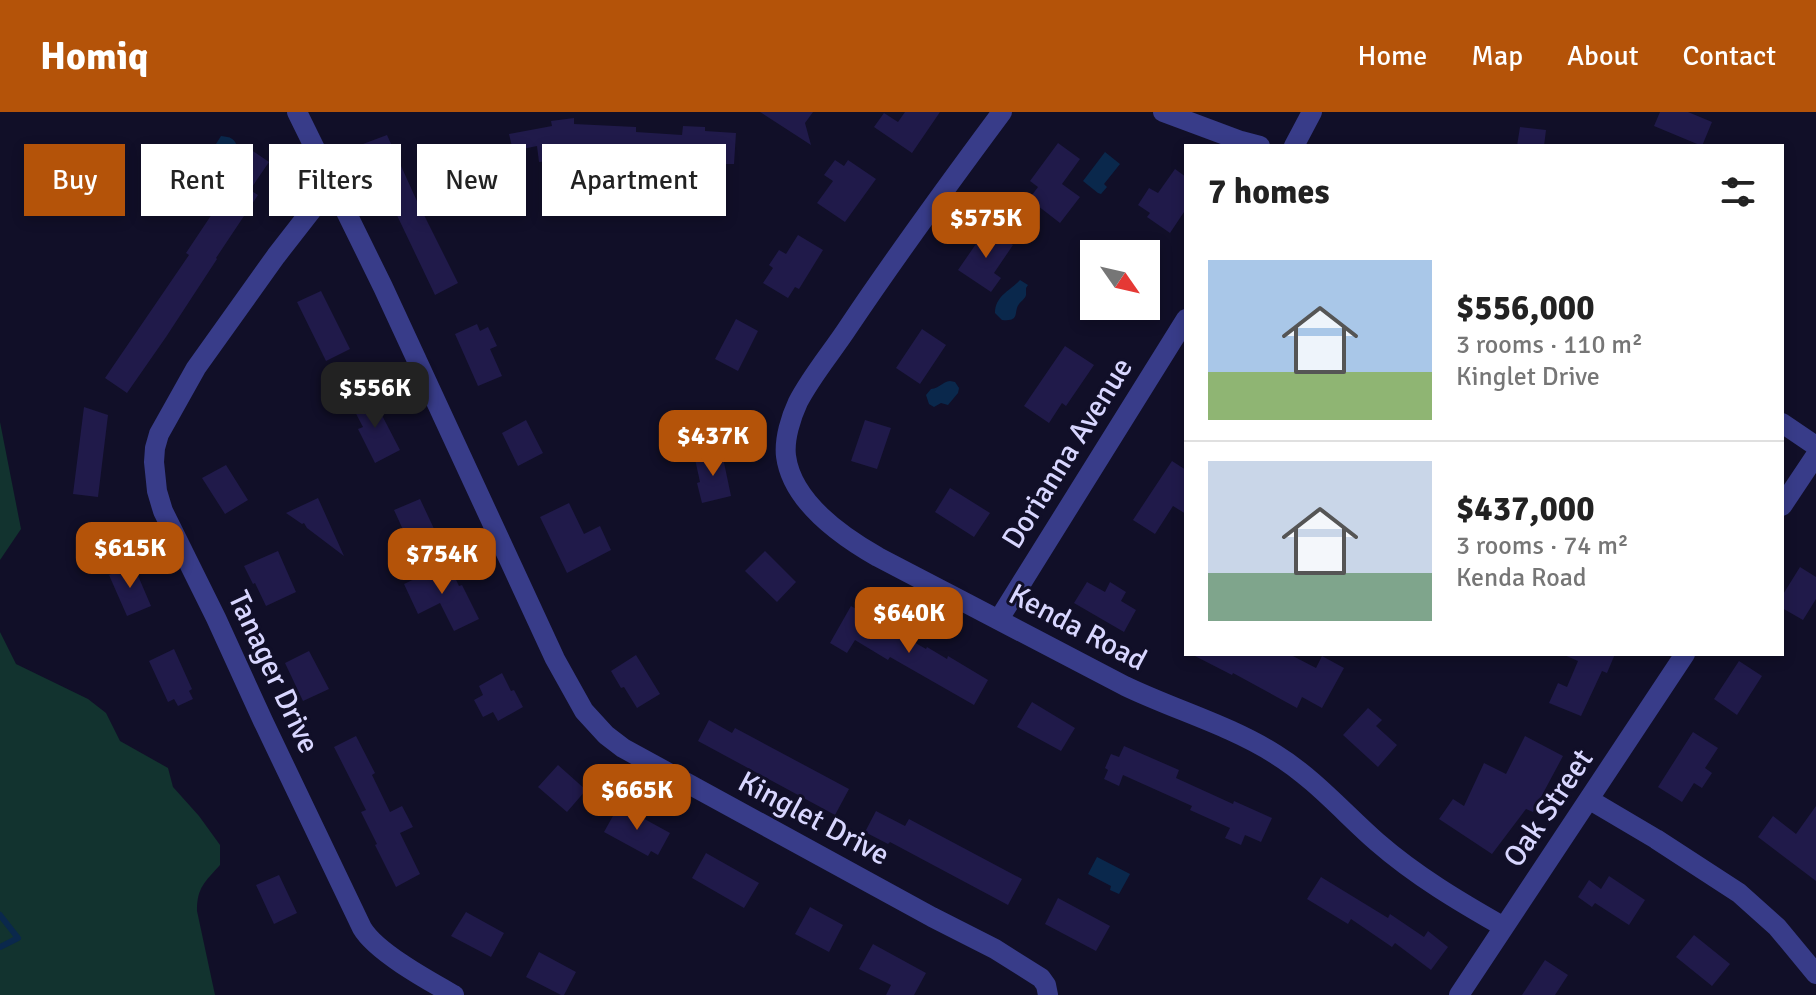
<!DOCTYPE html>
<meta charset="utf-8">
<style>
body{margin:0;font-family:Signika,sans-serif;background:#f2f2f2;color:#222;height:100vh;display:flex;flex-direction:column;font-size:30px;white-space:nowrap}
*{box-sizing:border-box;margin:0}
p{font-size:26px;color:#767676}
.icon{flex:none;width:44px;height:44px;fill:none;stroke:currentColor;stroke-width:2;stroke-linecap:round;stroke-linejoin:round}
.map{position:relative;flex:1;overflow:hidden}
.side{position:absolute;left:1184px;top:32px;width:600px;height:512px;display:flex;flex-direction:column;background:#fff;border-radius:0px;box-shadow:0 4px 12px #0003}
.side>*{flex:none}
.hud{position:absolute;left:24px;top:32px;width:760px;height:72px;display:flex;gap:16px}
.needle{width:52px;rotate:124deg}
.buttons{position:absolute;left:1080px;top:128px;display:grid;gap:16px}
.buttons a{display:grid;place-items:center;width:80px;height:80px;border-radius:0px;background:#fff;box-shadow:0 4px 12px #0003;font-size:40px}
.price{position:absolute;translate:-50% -68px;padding:0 18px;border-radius:16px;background:#b45309;color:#fff;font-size:26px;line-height:52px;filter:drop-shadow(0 2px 4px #0008)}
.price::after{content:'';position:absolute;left:50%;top:48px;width:24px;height:18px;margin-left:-12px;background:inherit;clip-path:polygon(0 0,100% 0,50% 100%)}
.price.active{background:#222;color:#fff}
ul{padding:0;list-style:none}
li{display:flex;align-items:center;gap:24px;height:200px;padding:0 24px}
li+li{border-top:2px solid #e0e0e0}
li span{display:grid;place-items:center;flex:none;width:224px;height:160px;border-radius:0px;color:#555}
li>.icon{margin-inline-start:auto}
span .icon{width:96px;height:96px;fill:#fffc;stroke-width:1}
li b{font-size:34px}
h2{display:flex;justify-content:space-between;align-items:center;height:96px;padding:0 24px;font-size:34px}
.chip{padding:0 28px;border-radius:0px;background:#fff;box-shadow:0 4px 12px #0003;font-size:28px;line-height:72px}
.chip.active{background:#b45309;color:#fff}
header{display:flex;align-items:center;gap:48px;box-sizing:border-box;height:112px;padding:0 40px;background:#b45309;color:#fff}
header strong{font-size:38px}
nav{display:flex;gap:44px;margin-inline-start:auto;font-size:28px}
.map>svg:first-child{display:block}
</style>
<header>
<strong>Homiq</strong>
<nav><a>Home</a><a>Map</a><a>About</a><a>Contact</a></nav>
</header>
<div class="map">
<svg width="1816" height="883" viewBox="0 0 1816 883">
<rect width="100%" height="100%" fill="#110f28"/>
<path fill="#12332f" d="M0,310L21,417L0,448Z
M0,520L16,552L88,587L106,601L120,629L168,656L173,675L199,704L220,733V753C205,770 197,775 197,799L215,883H0Z"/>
<path fill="#0a284c" d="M221,24C231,25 234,26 238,36L221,62C210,62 208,60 204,51Z
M1105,40L1120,52L1104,72L1107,75L1101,82L1098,81L1083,69Z
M1020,168L1028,173L1026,176V183C1025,187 1021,189 1019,192C1013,200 1021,210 1002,208L995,201C995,184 1010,179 1020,168Z
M950,269L955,270L959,276L958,281L948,293L941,291L934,295L929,292L926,283L931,277C940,276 942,270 950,269Z
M1097,745L1130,762L1119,782L1110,778L1111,774L1088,762Z"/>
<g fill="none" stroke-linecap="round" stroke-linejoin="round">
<path stroke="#0a284c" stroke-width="6" d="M0,803L18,826L0,835"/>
</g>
<path fill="#201a4a" d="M760,0H813L805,11L811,33Z
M905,0H940L912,41L874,15L884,1L898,10Z
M1660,0H1688L1712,10L1702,34L1654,14Z
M574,6V12L636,15V20L682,23L683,14L705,15V19L736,21L734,52H723V56L704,55L705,51L681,50V46L614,43L613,53L570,51L571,59L552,61L550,49L539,50L537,34L513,39L509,22L552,14L551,9Z
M1520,15L1546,18L1544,34H1517Z
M387,23L416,87L458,171L435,183L363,32Z
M1058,31L1080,47L1062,72L1080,85L1060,111L1029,87L1038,75L1030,69Z
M247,35L269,50L250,78L258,83L216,146L217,147L166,225L127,281L105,266L189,143L186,141L224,84L217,79Z
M835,48L844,54L848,48L876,67L845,110L817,91L833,69L824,63Z
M1175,57L1186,65V97L1170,121L1147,105L1150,101L1138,93L1149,76L1158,81Z
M987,116L1013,133L994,161L1001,166L991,180L958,158Z
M798,123L823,138L799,177L795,175L788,186L763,171L773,156L769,153L779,138L786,142Z
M321,179L350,237L326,249L297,190Z
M736,207L758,219L738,259L715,247Z
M477,212L480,219L488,215L497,234L490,237L502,264L478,274L455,222Z
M922,217L946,233L920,272L896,256Z
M1065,234L1094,253L1066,294L1062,291L1049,311L1024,294Z
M372,284L400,338L375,351L358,317L363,315L352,294Z
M84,295L108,303L98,385L73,382Z
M526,308L543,341L518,354L502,321Z
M865,308L891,316L877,357L851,349Z
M722,341L731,384L702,391L697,371L700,370L695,347Z
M1172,349L1186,358V402L1173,394L1155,422L1133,408Z
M226,353L248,388L225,402L202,366Z
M950,376L990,401L974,425L935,400Z
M318,386L344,444L307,416L304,411L302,412L286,401Z
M420,387L436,421L410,433L394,398Z
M569,391L584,422L600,414L611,438L567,461L540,405Z
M278,439L296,480L266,494L255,471L253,472L244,454Z
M765,439L796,470L777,490L745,459Z
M448,451L459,474L462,473L479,507L454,519L440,491L418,502L404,472Z
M133,452L151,494L127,504L109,463Z
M1800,455L1816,465V487L1803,508L1782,496V484Z
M1087,470L1105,480L1110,470L1126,480L1121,489L1136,498L1124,520L1074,491Z
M851,494L926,537L927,535L947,547L948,544L988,568L974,593L890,545L888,548L855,528L847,541L830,531Z
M174,537L192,577L189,579L193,587L178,594L174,587L168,590L149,549Z
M309,539L329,577L303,589L285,551Z
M1191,542H1289L1316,556L1322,544L1344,556L1322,596L1302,585L1297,596L1233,561L1232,563Z
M1562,542H1615L1607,561L1602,559L1581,604L1549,591L1558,571L1567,575L1578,549Z
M636,543L660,582L637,596L624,575L621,576L611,559Z
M1739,549L1762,564L1737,603L1714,587Z
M502,561L511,579L514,578L523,595L498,609L493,600L483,605L474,588L483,583L479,574Z
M1032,590L1075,616L1061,639L1017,615Z
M1368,596L1382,608L1376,614L1397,633L1378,655L1343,623Z
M709,608L732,621L735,616L849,677L835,703L698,629Z
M1693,620L1718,636L1705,656L1712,661L1702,676L1694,671L1682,690L1658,675Z
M356,624L375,661L372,663L390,700L402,694L413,715L400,721L420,762L396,775L375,733L377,732L361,700L366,698L334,635Z
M1525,624L1563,644L1533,700L1526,697L1492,742L1439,707L1453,687L1464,694L1484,651L1506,662Z
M1124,634L1179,658L1176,666L1233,692L1234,689L1272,706L1261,730L1245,723L1241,733L1225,726L1230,716L1190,698L1192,694L1123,663L1119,674L1104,667L1108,658L1105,656L1111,642L1119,645Z
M558,653L586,678L567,700L538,675Z
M619,693L670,721L658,743L651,739L648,744L604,720Z
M1816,694V769L1758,725L1773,704L1796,722Z
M876,699L905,714L909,707L1022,767L1008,793L890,730L888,732L865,720Z
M706,741L759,771L744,796L692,766Z
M279,763L297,801L274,812L256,773Z
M1609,764L1645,788L1629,813L1595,791L1592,795L1578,785L1589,768L1601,777Z
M1321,765L1388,806L1390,802L1424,825L1428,819L1448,835L1431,858L1395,831L1392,835L1351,807L1348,812L1307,787Z
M1058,786L1110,814L1096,839L1045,812Z
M810,795L843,813L829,840L795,822Z
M466,800L504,821L491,845L451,824Z
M1694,823L1730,852L1712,874L1676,845Z
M873,832L926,861L914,883H886L891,873L859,857Z
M539,840L576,860L564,883H561L526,865Z
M1545,848L1568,863L1555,883H1522Z"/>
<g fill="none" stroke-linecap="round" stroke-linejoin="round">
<path stroke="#383c89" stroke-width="20" d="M297,0L383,175L555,547L584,599L606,623L623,636L932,805L995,837L1041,866L1046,873L1048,883
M1002,0C950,70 898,141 849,214C832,240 812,263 798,290C791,305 784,327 786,344C792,390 841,424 878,445L1125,574C1175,598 1229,613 1275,642C1314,666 1344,701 1377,730C1416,764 1460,790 1504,815
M1163,0L1241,29L1260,34
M1294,34L1312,0
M332,72L276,144L196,256L159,322L155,336L154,350L157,379L163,399L216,506L263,609L362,816C376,840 429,869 454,883
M1782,311L1816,334
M1782,394L1816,343
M999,507L1186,207
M1590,688L1656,727L1739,781L1777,815L1816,862
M1459,883L1685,542"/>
</g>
<g text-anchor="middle" stroke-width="6" stroke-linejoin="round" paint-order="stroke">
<g font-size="30" fill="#d8d6ff" stroke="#110f28">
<text transform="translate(1067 341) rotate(-58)" y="10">Dorianna Avenue</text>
<text transform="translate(1078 515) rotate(28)" y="10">Kenda Road</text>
<text transform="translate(274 560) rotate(65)" y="10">Tanager Drive</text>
<text transform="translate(1548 696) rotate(-56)" y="10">Oak Street</text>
<text transform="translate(814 706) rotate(28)" y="10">Kinglet Drive</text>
</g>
</g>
</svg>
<div class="buttons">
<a><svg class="needle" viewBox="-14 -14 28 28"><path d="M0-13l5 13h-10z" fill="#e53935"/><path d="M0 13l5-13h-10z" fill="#767676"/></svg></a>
</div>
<b class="price" style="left:986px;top:148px">$575K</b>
<b class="price active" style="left:375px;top:318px">$556K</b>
<b class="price" style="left:713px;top:366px">$437K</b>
<b class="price" style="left:130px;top:478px">$615K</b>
<b class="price" style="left:442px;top:484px">$754K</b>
<b class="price" style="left:909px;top:543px">$640K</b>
<b class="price" style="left:637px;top:720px">$665K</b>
<div class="hud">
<a class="chip active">Buy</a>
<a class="chip">Rent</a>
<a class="chip">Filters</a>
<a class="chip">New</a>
<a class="chip">Apartment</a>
</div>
<section class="side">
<h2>7 homes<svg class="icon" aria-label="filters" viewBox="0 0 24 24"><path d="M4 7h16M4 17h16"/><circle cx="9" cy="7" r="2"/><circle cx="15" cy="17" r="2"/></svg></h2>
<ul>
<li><span style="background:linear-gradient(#a9c7e8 70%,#8fb573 0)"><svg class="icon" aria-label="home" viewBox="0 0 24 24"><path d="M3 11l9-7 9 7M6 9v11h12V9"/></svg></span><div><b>$556,000</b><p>3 rooms · 110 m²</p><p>Kinglet Drive</p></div></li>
<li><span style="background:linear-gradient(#c9d6e8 70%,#7fa58c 0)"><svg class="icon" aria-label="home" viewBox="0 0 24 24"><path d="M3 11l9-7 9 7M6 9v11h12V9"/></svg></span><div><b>$437,000</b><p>3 rooms · 74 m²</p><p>Kenda Road</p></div></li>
</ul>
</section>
</div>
